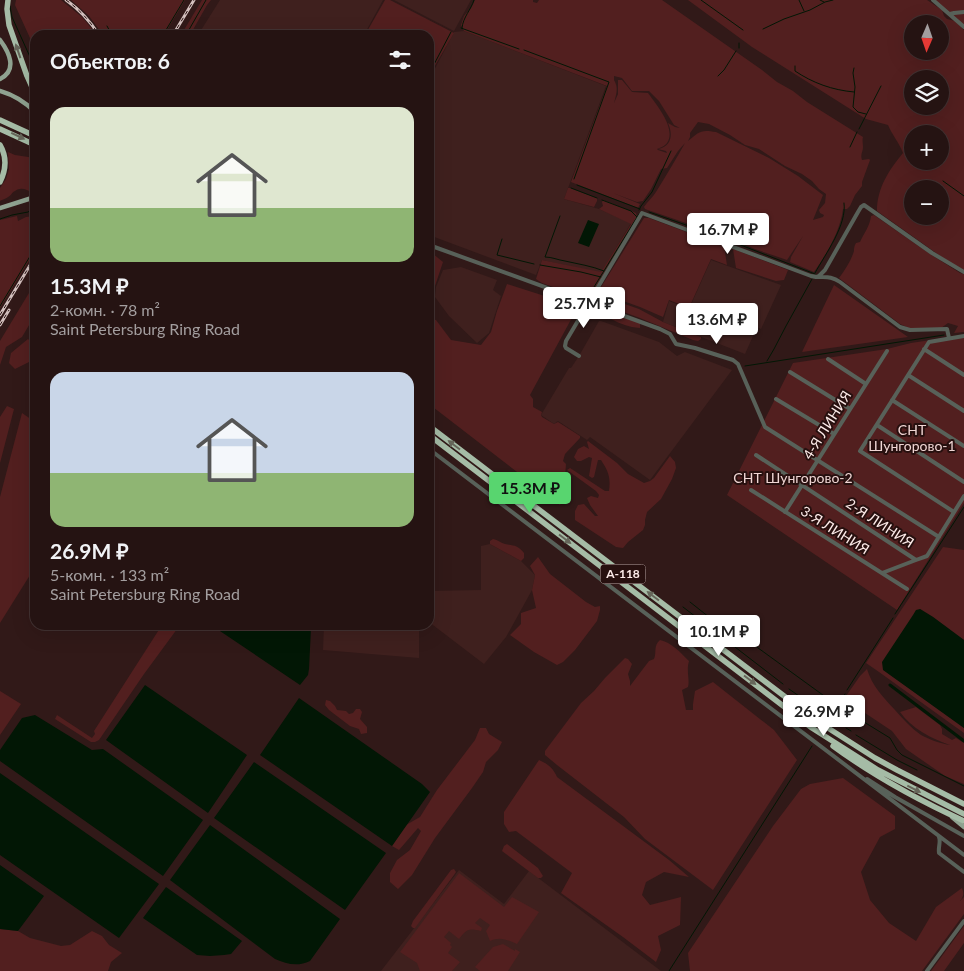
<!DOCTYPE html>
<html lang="ru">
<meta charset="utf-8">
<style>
body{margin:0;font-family:Lato,sans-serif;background:#2d1c1b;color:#f1f3f6;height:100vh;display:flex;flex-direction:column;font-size:19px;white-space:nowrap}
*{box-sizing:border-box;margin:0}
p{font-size:16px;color:#a39e9f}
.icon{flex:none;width:28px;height:28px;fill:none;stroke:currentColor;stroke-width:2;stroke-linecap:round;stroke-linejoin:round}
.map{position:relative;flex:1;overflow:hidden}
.drawer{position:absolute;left:30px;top:30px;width:404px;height:600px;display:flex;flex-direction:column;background:#251312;border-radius:15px;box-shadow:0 5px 20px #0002,0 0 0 1px #423232}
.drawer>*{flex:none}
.needle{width:32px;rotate:182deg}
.buttons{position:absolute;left:904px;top:15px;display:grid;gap:10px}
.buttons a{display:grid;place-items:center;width:45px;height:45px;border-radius:50%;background:#251312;box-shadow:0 5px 20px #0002,0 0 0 1px #423232;font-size:25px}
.price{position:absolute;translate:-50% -42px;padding:0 11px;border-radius:5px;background:#fff;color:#222;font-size:16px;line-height:32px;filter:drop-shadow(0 1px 2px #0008)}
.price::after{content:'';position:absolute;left:50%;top:30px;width:15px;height:11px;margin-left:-8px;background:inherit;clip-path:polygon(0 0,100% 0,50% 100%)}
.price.current{background:#58d56f;color:#111}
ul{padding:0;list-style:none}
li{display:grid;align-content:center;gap:10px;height:265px;padding:0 20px}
li span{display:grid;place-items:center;height:155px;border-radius:15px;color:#555}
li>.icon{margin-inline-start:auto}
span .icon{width:90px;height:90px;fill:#fffc;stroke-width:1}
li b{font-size:21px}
h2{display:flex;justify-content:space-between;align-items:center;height:60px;padding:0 20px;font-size:21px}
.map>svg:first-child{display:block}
</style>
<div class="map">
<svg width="964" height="971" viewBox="0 0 964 971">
<rect width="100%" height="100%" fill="#311918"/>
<path fill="#3f201e" d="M220,0H383L364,35H198Z
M394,0H471L454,31Z
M464,31L606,86L564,199L599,209L631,223L601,273L542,260L536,275L429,235V80L454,32Z
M711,260L781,285L761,329L757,327L745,354L663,322L669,301L689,309Z
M461,267L497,280L493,290L501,296L489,333L477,343L449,316L435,297L436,287L443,270Z
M599,321H601L659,342L677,356L685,352L732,370L650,480L590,437L587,440L558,421L554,424L541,415L569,368H571L579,356Z
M490,544L521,561L535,575L532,590L506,637L484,664L429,622V591L481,590V546Z
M324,625H419V658L323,650Z
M459,870L504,904L529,871L661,971H381Z"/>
<path fill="#521f1f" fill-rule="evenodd" d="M16,0H61L82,17L97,35H35V49L15,5Z
M71,0H185L164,35H103L89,16Z
M202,0H211L207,5L190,35H181Z
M385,0H390L454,33L429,76V35H365Z
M475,0H533V2L537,3L539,0H662L762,70L777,82L793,91L807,102L863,137C862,140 863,144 863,147C863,152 860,154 862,160L869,159L870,160L862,182V186L855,195L850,206L847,209H843C840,232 827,253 814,272L790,262L791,257L803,236L787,260L755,249L730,238L645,209L644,207C647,202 653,197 656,192C666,176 676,159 685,143L678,151L667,168L661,169L651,189L643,201L637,202L613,193L640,204L638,208L571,182L607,86L464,31L461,25L464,16L471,8ZM614,76L622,78L632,91H649L659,101L674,125L680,128L675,127L668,123C673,134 672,147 658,149L666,151L667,153L658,150L657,149C660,148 665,146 667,143C677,129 656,104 648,93L632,92L622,80H618V94L614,103C616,95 619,88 614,80ZM698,122L709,124L730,135L745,145L759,149L785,166L802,174L812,181L819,189L826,194L825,203L819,210L820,213L824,215L823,217L813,220L823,195L798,176L769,158L716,132C700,129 699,132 688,141L690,137V133Z
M688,0H927L942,10L944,16L947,19L955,21L964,30V270L946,260L877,211C877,188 889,170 903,153C899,142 892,135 888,125L866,119L752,47ZM912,24H940V27H944L943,37H940V51H912ZM912,79H940V106H912ZM912,134H940V161H912ZM912,189H940V216H912Z
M933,0H964V27Z
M8,152L15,155L35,158V192L32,193C27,189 20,187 15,191C12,192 11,196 8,197C7,198 2,200 0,201V188L6,179L9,169Z
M568,188H570L597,198V201L594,207L564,199Z
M603,200L636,213L637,217L591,295L588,299L583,298L542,283L536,279L542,260L601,272L631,224L599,209L603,206L602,202Z
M874,215L930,254L960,273L964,274V332L954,333L958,326L948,323L941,328H909L900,324L839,278C845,270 851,261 854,251C854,249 854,246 856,243L860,242C864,233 870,226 871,216Z
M17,216L18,221L26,217L35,216V251L0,308V220Z
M644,218H649L724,246L727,265L711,259L689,308L669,300L663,317L640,307L598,292Z
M733,249L788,270L784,280L776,281L736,268Z
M429,252L432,253L443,262L429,304Z
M35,283V302L31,307L35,311V315L22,337L6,347L0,365V341Z
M507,284L554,299L574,314L530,395L533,399V407L542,412L541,415L542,417L554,424L558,422L580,436V438L565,454L563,461L566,464L565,477L556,478L555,481L557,489L560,488L561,486L565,484L569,488V494L560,505L429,404V390L431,374L429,372V316V318L436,320L451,340L481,345L491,332L497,311Z
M834,285L908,337L802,352Z
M599,295L639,309L663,322L701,337V339L698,341L693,340L640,318L599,303L596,301V298Z
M597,308L640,323V328C628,327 621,324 611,319C604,316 598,314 592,309Z
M964,335V503L897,610L727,495L793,363L887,349L911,343Z
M28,339L35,346V355L29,362L15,369L9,363L11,353Z
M7,406L14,409L0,463V417Z
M22,413L35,422V567L0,623V497Z
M588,441L617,463L628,474L644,483L650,481L654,478L670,456L675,462L676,468L672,479L661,499L647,512L645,520V525L643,530L628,542L623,548L616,547L575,520V511L578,505L584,504L595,516H598L590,505L587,498L591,496L598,498L599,495L596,491L567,470L570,468L605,491H609C611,477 608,471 601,460H598L594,477L592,478L589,476L592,458L589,457L581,461H577L574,457L578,449L584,446L589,449L587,442Z
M493,539C498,540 501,543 505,544C515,546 517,545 524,553V558L521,561L490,544V541Z
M943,547L964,550V640L933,617L920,609L884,670L964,728V733L879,672L866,663Z
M538,557L550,574L586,602L595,607L600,606V610L597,621L575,650L563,662L557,665L534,652L510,635L521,624V613L536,608L532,590L535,575L530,566Z
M162,625H180L144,674L99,740L95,742H91L55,719L57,715L92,738L95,734L94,731Z
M660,640C671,642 681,653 689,661C686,671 690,679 688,687L682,690L686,710H693V704L695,691L713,682L774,730L797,760L713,890L645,839L624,817L557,765L545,755V751L581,703L594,691L605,678L625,658L628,659L632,664L628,674L630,681V686L649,661L654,659C657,652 653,646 660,640Z
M867,669C872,686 883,697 895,710C903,719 911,728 921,735C928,739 942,744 950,745C932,739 911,728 900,712L916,707L940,725L942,729V734L952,740L956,738L964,743V784L945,776L906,749L892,731L844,699L860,676Z
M0,691L21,704L0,735Z
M326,700L330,701L335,706L337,710L346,711L349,714L353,713L356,709H360L362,712L360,719L367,727V733L361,734L359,729L350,726L329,710L325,705Z
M480,728H486L489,734L502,742L498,750L486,762L483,772L472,788L435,838L412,875L398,889L390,882V873L397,860L410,850L421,831L418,828L399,850L392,846L406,825L420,817L437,790L475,740Z
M539,760C548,764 553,768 557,777L669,860L689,877L664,872L646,882L642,895L650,905L681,897L680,925L658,936L661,950L656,962L623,937L561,893L572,873L516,831L509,832L504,824V812Z
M843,778L895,816V829L880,837L861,872L870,900L889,923L916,941L936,907L962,888C964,893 964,896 960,901L964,897V914L922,971H690L688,953L773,826L801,789L810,784Z
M507,844L538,868L543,876L541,878H538L502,851L504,846Z
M454,869L456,872L454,875L415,928H413L411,926L413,921L451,870Z
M459,873L504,907L512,897L539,912L517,944C508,940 500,936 490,941L486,931L490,925L480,918L475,923L482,928L481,931C468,928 467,929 459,939L449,931L444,937L451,943L450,945L452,947L448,953L460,962L452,971H420L417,963L400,952Z
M964,926V943L944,971H931Z
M0,929L18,931L30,938L61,946L70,945L92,931L102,936L109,945L122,953L111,962L108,971H0Z
M503,944L515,951V949L520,952L508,971H480L475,967L493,947Z"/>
<path fill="#021705" d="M588,220L599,224L589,247L578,243Z
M920,609L933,617L964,640V728L883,670L882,662L913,615L916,610Z
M211,625H304L311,628L309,669L308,675L300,685Z
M145,685L247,755L208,813L106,740Z
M299,698L422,784L430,792L392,846L260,755Z
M35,715L92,750L103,749L203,820L163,876L0,761V750L22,718Z
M254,762L386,853L345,910L214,818Z
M0,773L159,884L119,938L0,855Z
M210,825L340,919L310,961C298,967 286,964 275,959L170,880Z
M0,865L44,896L18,931L0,929Z
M166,887L242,941L231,954L224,955L210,956L197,955L143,918Z"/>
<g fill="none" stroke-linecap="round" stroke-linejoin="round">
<path stroke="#021705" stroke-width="1" d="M701,0L743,30
M799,0L804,11
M820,0L824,2
M10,6L12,17L35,68
M107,26L112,35
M461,28L519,49
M462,28C463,17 471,10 474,0
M763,29L784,19L810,10L825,2L833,0
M163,35L184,0
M186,35L206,0
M739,48V43
M524,50L609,82L574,179
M795,66V71C813,83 832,90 854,92
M854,68L853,73L855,87L853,107L858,112L866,114
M429,74L451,32
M718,76L724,70L736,51
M859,129L881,86
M850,147L857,132
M943,181L964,196
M577,185L640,209
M571,188L597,198
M602,200L631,211L637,217
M639,210L641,206L652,192L671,151
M649,212L720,237L815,274
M560,216L545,257C552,257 558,260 565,261C578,264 592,266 604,271
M0,219L12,215L28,212L31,210L35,204
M502,239L497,255L534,264
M540,265L581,272L601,277
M815,273C826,253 847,225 844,203
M594,287L639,214
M0,306L35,248
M767,361L774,349L786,326L812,279
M745,366L944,335
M690,602L719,625L724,627L733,624L749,637L754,645L838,706L890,738L897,750L902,755L964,786
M683,607L783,684
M895,614L964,507
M789,689L809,703
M847,690L893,618
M836,709L845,694
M830,718L835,710
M846,728L851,731
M856,735L897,760L917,770
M669,971L812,746"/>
<path stroke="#021705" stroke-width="3" d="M890,685L964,741"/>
<path stroke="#586159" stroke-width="4" d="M933,0L964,27
M950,14L954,13L964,12
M429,245L660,329L670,334L676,344L695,348L733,360L738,364L765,427L939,537
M818,277L825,270L858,212L861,207L864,205L932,253L964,272
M924,349L964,375
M579,356L566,348L565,346L566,341L642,213L811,276C822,279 829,274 840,282L900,327L910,330L947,329L949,338
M828,359L866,384
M790,372L850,409
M908,375L964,411
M776,399L834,434
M892,400L964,446
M877,425L964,482
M429,449L964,855
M756,455L916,560
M751,490L907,589
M785,512L887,351
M954,512L860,451L929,342L964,336
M882,573L916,560L927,556L964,496
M867,779L895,797L964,836
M939,837C941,842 938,847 939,853L964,872
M927,971L964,921"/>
<path stroke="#8fa290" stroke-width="4.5" d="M0,40C9,52 18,70 0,79
M0,91C14,95 25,102 35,112
M0,208L35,197
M952,817L964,827"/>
<path stroke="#a5bca6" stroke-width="5.5" d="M8,0L7,9L9,25L27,76L35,94
M0,120L35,136
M0,129L35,145
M0,145C7,157 6,170 0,182
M429,426L817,721L875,758L897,770L964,804
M429,435L812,728L878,770L964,814
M833,746C874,776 918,800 964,821"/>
<defs>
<path id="rail" d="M66,0C79,9 90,21 99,35
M173,35L194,0
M0,315L35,257
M0,325L9,310"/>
</defs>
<use href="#rail" stroke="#d3c0be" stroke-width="3"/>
<use href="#rail" stroke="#27100f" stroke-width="1" stroke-dasharray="4" stroke-linecap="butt"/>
</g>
<defs><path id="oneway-solid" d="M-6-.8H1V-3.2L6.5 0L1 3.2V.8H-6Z" transform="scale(1.25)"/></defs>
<g fill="#66665a">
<use href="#oneway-solid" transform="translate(18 51) rotate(-109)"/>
<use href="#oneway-solid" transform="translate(18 136) rotate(25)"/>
<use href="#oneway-solid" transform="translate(454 445) rotate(-143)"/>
<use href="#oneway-solid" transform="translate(565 539) rotate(37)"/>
<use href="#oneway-solid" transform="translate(653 596) rotate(-143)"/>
<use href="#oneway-solid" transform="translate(750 680) rotate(37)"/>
<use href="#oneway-solid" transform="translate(914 789) rotate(27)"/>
</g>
<g text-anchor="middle" stroke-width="4" stroke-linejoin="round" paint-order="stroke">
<rect fill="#27100f" stroke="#bda9a8" stroke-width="1" x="600.5" y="564.5" width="45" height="19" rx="4"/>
<g font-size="12" font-weight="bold" fill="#fdebe9">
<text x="623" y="578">А-118</text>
</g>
<g font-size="14" fill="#fdebe9" stroke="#27100f">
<text transform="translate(827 425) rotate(-58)" y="5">4-Я ЛИНИЯ</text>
<text transform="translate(880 523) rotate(33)" y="5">2-Я ЛИНИЯ</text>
<text transform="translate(835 530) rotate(32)" y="5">3-Я ЛИНИЯ</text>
</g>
<g font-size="14" fill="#f0d6d4" stroke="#27100f">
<text x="912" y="435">СНТ<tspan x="912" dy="16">Шунгорово-1</tspan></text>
<text x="793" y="483">СНТ Шунгорово-2</text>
</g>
</g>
</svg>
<div class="buttons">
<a><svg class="needle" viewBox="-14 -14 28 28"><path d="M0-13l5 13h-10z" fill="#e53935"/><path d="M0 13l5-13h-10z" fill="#a39e9f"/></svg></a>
<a><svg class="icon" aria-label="layers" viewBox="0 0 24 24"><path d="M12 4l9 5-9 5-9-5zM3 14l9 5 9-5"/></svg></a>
<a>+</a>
<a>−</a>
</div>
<b class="price" style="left:728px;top:255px">16.7M ₽</b>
<b class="price" style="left:584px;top:329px">25.7M ₽</b>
<b class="price" style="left:717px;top:345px">13.6M ₽</b>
<b class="price current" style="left:530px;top:514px">15.3M ₽</b>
<b class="price" style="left:719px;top:657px">10.1M ₽</b>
<b class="price" style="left:824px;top:737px">26.9M ₽</b>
<section class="drawer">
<h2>Объектов: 6<svg class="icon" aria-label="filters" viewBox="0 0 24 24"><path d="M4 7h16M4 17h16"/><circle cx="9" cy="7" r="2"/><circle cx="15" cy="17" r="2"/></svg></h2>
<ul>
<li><span style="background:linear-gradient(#dfe7d0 65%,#8fb573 0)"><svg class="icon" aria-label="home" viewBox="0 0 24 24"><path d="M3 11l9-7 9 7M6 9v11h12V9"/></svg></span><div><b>15.3M ₽</b><p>2-комн. · 78 m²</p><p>Saint Petersburg Ring Road</p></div></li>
<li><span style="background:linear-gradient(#c9d6e8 65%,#8fb573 0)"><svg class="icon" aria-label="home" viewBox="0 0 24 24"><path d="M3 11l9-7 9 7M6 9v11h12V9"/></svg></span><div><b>26.9M ₽</b><p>5-комн. · 133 m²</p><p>Saint Petersburg Ring Road</p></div></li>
</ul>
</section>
</div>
